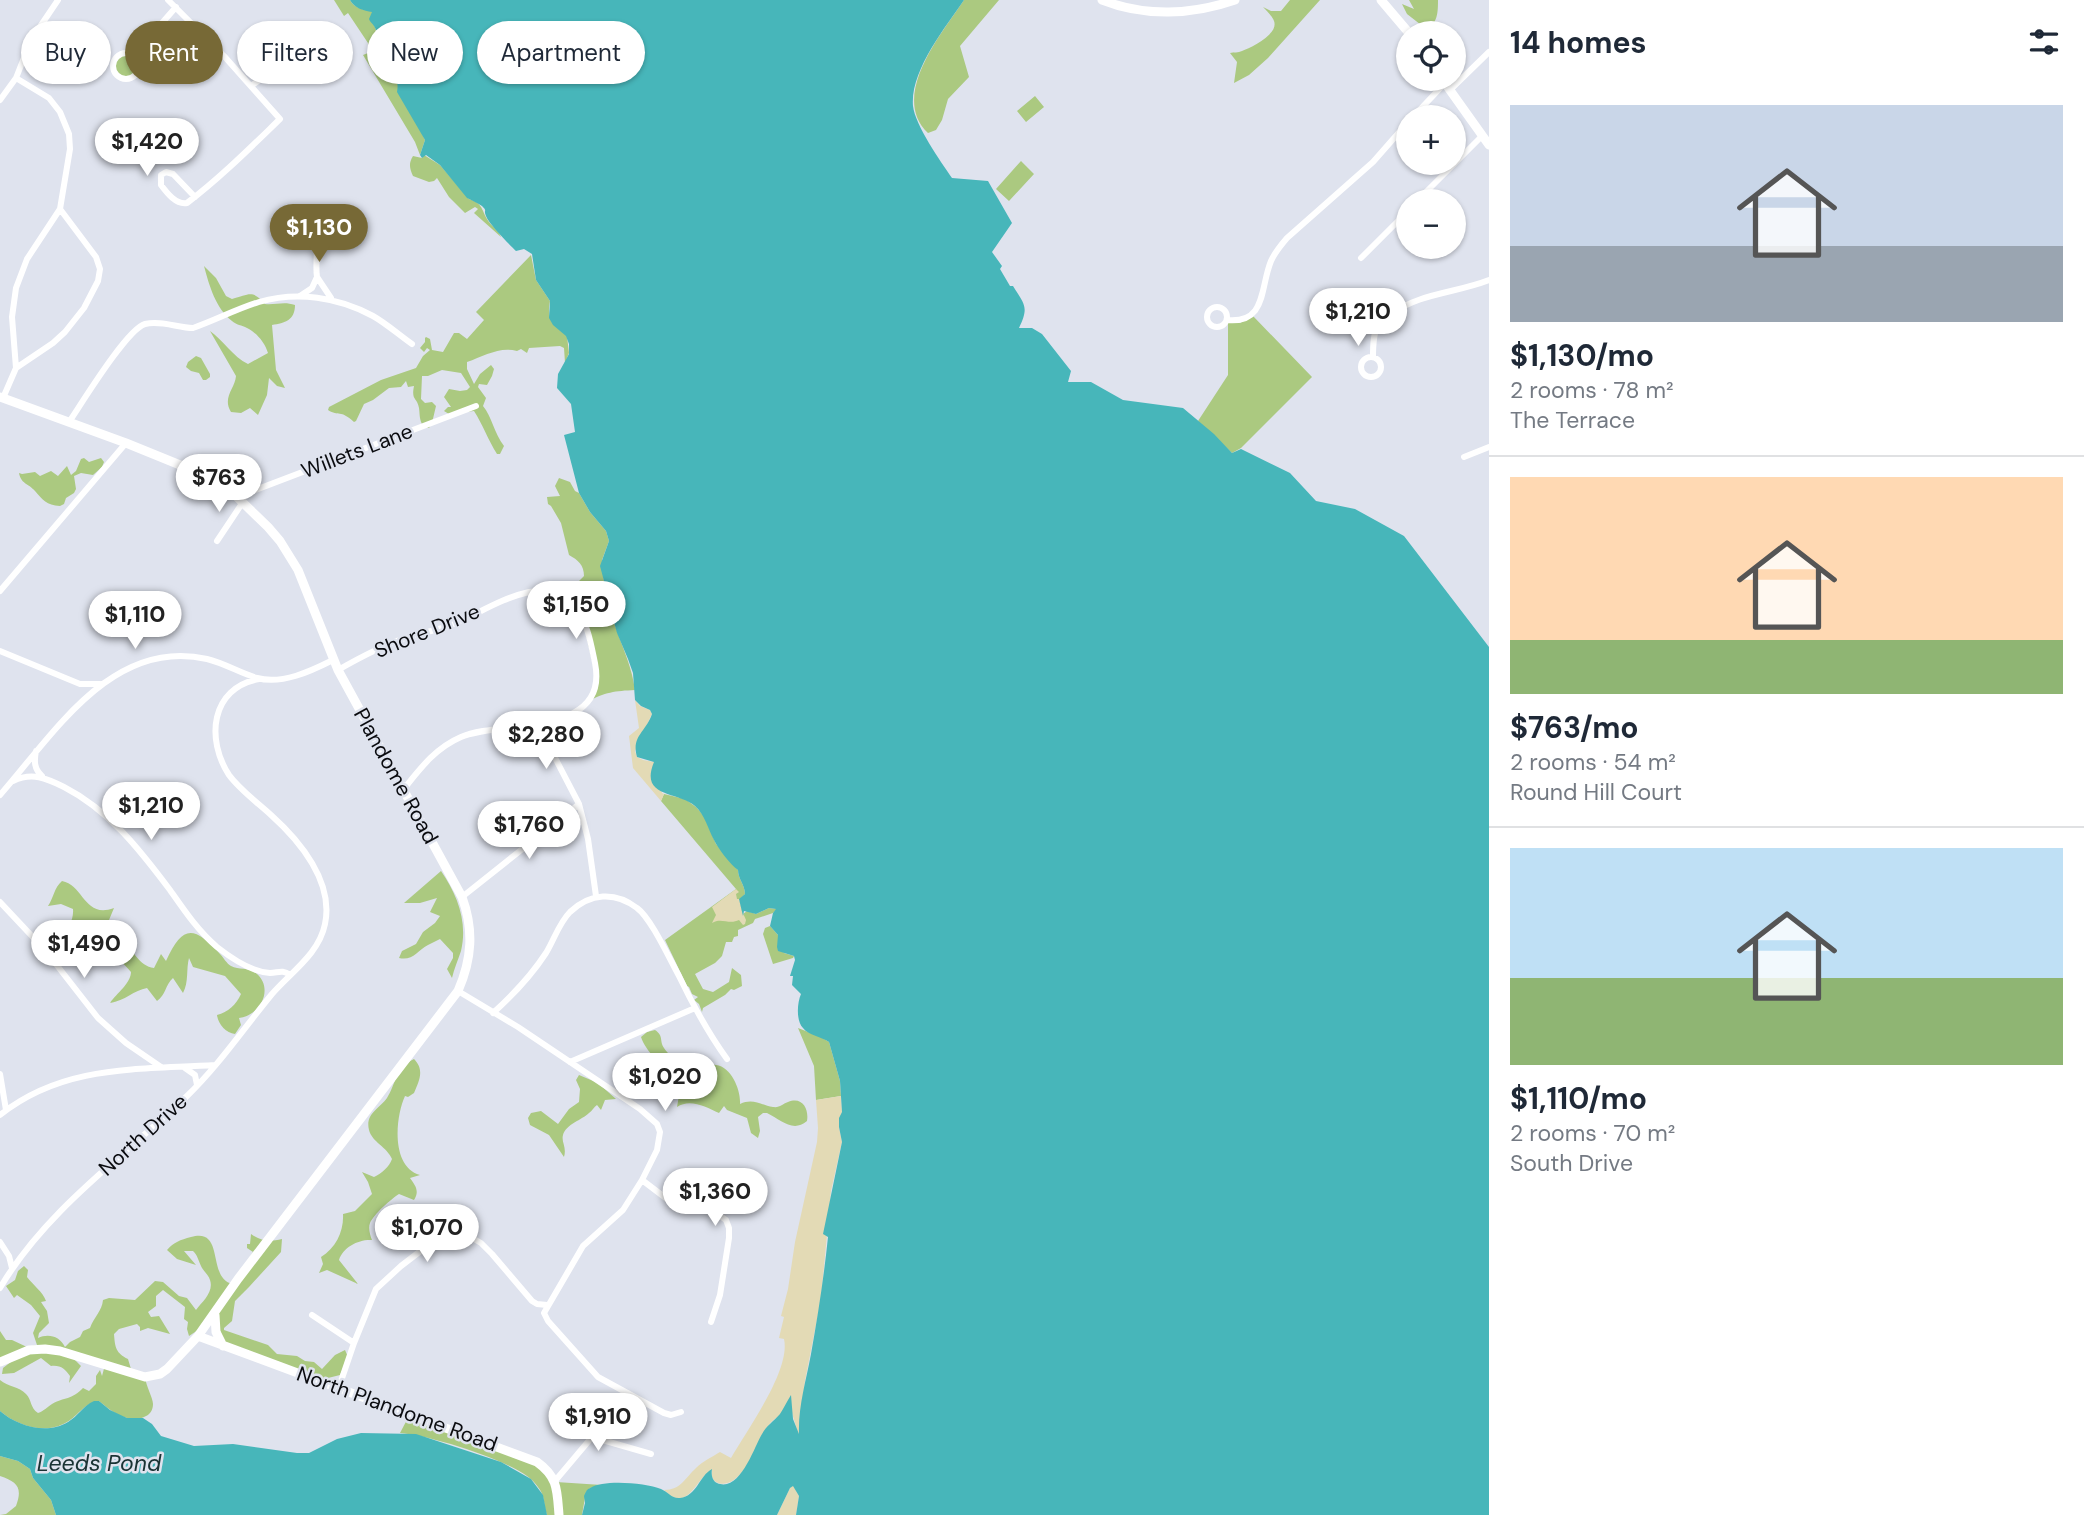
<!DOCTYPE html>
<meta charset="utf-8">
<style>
body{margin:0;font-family:"DM Sans",sans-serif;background:#f6f6f7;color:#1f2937;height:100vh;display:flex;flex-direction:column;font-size:26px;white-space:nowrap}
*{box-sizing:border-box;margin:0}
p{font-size:23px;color:#747a83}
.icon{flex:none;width:38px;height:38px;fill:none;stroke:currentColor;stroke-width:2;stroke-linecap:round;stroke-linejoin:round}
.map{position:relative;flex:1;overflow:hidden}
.panel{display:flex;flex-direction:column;background:#fff;width:595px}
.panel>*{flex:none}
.hud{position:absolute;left:21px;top:21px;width:665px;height:63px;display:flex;gap:14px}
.buttons{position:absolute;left:1396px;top:21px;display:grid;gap:14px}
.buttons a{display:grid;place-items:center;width:70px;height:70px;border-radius:50%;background:#fff;box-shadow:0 2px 5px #0004;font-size:35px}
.price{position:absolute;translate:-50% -60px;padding:0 16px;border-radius:24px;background:#fff;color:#222;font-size:23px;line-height:46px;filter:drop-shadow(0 2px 4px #0008)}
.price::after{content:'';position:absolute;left:50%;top:42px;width:21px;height:16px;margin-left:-10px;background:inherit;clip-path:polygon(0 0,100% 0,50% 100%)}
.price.current{background:#776936;color:#fff}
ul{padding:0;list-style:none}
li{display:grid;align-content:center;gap:14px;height:371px;padding:0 21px}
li+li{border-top:2px solid #e0e1e3}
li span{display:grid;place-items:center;height:217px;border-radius:0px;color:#555}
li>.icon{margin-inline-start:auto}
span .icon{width:126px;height:126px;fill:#fffc;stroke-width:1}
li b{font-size:30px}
h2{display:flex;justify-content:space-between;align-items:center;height:84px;padding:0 21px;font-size:30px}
.tag{padding:0 24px;border-radius:32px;background:#fff;box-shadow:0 2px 5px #0004;font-size:24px;line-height:63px}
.tag.current{background:#776936;color:#fff}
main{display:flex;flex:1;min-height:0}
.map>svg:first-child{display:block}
</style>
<main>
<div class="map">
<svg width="1489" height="1515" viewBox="0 0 1489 1515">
<rect width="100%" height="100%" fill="#dfe3ee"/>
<path fill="#abc980" d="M334,0H350C354,8 364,10 372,11C372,26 378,34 385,45C387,49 388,53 391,56V61L397,68L396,73L399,82L425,140L420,155L415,142L363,55L368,53V43L348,13L344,16Z
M964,0H999L960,46L969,77L948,99L942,120L936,130L928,133C889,96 942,33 964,0Z
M1290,0H1320L1268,58L1249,75L1234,83L1237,62L1230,53C1234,52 1238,53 1242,51C1251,48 1279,34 1274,21C1272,16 1266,10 1263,7L1271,11H1281Z
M1409,0H1438C1438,11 1438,26 1425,28L1407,14L1402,4L1414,9Z
M113 66a13 13 0 1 1 26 0a13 13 0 1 1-26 0Z
M1035,96L1044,107L1026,122L1017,111Z
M424,155L440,165L469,199C482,203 481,208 487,219C491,226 498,229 501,237L474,213L478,209L475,207L465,213L449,197L437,178L434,181L429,182L413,176C410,169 408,164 413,156L422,158Z
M1021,161L1034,174L1009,201L996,189Z
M531,255L536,280L550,301C546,322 554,323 567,336L569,353L565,363L564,348L560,346L529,348L527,353L521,349L517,351C500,346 484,356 467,362V369L474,384L480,374L491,365L494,369L492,376L487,385L479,384L478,387L486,398L483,406C492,417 494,433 504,446L500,454H497C488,440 483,425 474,411L449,414L444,411L448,407H451L444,397L449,389L460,391L467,390L470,387L461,373L442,370L428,376H422L421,399L425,403L432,402L436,406L432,423L429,428L423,426C419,419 420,415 419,408C417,397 411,401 414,386L408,387L406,381L401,387L389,388L373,400L364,404L356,421L354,422C340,409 339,417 328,410L329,407L381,380L416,368L423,356L430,350L427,348L424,352L420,348L425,342V338L426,337L430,339L432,350L443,352L454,333H459L467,339L484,320L476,312Z
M204,266L216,278L226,296L232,299C249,295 252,289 265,304C276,305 284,301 295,305C295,320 285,323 272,325L276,370L285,388L277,386L269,378L267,395L258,415L250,408L241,413L231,412C222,397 235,389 236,376L210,331C223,340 233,357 248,364L268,353C265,343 257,333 247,328C242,325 236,325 232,321C216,309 209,285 204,266Z
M1253,316L1312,377L1241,448L1232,453L1198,421L1228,375V322L1240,323Z
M196,356L201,358L210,374V377L206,380H203L199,373L191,371L186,367L188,362Z
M84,458L89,462L101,458L104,462L102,467L93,475L81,473L74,476L76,489L74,493L66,498L64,504L60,506C46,505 43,500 35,491C28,483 21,484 19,473L22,474L35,472L40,476L51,471L58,476L67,466L71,475L76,471L81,459Z
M559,478L570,482L575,491L579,493L590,512L606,531L609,541L602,560L604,581L602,595C610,607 612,618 617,631C624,651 632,668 635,690C615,691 605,692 587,702L597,683L582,616L562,597L565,594L563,589L574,586L584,576C584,565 578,560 569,555L561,523L551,506L548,504L547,497L560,496L555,486Z
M664,794L685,799L696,807L704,816L716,844L738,870C738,879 745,885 745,894L739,900L743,914L747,911L756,914L769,908L777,909L773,913L755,919L753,923L738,930V936L734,937L732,942H726L722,956L715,963L695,974L703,989L713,992L729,982L732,968L741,975L742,986L734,990L731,989L725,995L703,1008L702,1012L699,1004L694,1000L698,997L692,994L689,987L687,986L665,940L736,889L661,801Z
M441,871C457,894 468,922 461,951C458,960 454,969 452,978L447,969L453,958V953L440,939C436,941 432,943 428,945C417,951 413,961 399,958L402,951L416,944L423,932L435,923L440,916L430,912L437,898L420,903H404Z
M62,881C84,885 84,919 114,908L109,920L110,928C114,933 118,935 123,940C133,950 139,966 154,968L161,954L166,961C182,926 193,924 220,954C223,957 227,964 231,966C239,970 249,967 257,974C274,989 260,1016 239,1018L241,1025L235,1034C226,1033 218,1024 217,1015C228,1012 236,1005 241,994L225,976L193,967L189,958C186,969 189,982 183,993L173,978C165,985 166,995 157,1001L147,988C134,990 125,1001 110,1003C117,993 131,983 131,972C125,963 87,931 76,933C72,934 69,937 66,938C67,927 74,921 73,909L61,904L48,906C54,897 54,888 62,881Z
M770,926L778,935L784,953L794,956L793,958L773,964L763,934L765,928Z
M798,1028L821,1037L829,1042L840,1081L841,1096L816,1100L814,1066Z
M655,1030C664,1036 659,1040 664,1048C668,1054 678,1064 684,1067C695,1074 705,1063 716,1065C732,1067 741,1091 740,1104C753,1098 761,1105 773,1107C780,1108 782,1104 788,1102C803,1096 809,1110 807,1121C793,1133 781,1120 767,1113H763L758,1117L760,1131L758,1138L751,1133L747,1118L727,1110L724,1106L719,1113C706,1107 690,1098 677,1107L681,1084L677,1073C664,1071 645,1050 641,1037L647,1032Z
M414,1059C425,1070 419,1081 414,1093L408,1097L405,1096C395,1118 391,1167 420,1175L410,1178C415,1185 420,1191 414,1200L399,1194C391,1199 374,1214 370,1223C368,1228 370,1235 372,1240C359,1239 343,1247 339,1260L358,1284L327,1270L319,1273L323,1264L321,1257C336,1248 344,1231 343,1214L355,1211L372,1194L368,1182L362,1172L374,1177C382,1173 389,1167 392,1159C387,1147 372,1142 369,1130C365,1114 379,1109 387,1098C396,1084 395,1068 414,1059Z
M579,1075L598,1083L616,1099L605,1100L601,1110L597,1105C594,1107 592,1111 589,1113C582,1120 566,1124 563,1135C561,1142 567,1147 564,1157L549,1135L530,1125L528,1118L531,1113L541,1111L558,1124L569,1109L579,1102L580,1089L576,1080Z
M251,1234C261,1241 269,1242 282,1239L281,1252L249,1287L235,1301L232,1321L224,1328V1330L268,1345L277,1354L297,1356L305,1361L314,1362L322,1369L335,1355L345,1350L348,1357L340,1375L324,1379L224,1342L216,1318L189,1336L187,1329L188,1322L184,1319L185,1307L163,1290L156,1296V1306L148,1312L151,1317L159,1316L170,1334L148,1328L140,1331V1327L137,1324L119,1329L114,1334C115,1348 116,1353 128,1359L131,1369L145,1377C146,1386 153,1398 153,1404C153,1410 150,1415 144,1417C127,1424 111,1411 99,1401C84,1403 79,1415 67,1422C46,1435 17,1426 0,1411V1380C8,1387 19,1386 26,1394C32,1400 30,1408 38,1413C44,1411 47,1407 52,1404C64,1397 72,1400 83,1388L89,1391L96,1384V1376L100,1370L102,1376L105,1365L74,1359L81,1366L69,1383L70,1376C65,1369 61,1365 51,1366L41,1358L14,1373L2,1374L3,1368L16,1358L0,1362V1331L6,1340H12L27,1347L37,1345L33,1333L40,1316L31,1305L17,1295L14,1298L6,1286L15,1280L18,1271L24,1266L28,1270L27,1277C33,1285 43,1292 46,1301L41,1302L47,1311L49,1323L39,1333L38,1338C48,1333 60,1336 65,1347L70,1342L80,1337L83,1331L90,1328C94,1317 102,1311 103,1300L109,1298L135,1300L155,1281L163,1282L179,1296L187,1298L196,1310C203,1301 214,1292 210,1280C209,1275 203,1271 201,1266C198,1260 198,1256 193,1251H184L196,1265L177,1259L167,1250C174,1242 180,1240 191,1237C226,1227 206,1279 233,1284L253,1252L247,1248V1244H250Z
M410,1414L537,1462L556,1482L602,1485L590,1488L586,1492L582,1515H547C542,1500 547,1496 533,1481C514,1461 429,1435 400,1433Z
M0,1456L18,1461L30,1469L33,1478L51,1500L56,1515H0L6,1514L16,1506C23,1487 17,1482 0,1476Z"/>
<path fill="#e3dab5" d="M635,700L640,706L650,710L652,714L635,751L637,757L643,760L654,762L662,793L664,794L661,801L633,768L629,736L639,728Z
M736,889L739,892L736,894L737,899H739L742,911L746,920L745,924L743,925L739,920C729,925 721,917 712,923L716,915L712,907Z
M841,1096L842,1112L839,1127L842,1142L831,1191L821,1299L805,1381L798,1440V1433L792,1413C783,1415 774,1417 769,1425C758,1439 743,1491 718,1483C712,1481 711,1475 712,1470C696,1477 688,1515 664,1490C681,1490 685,1478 696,1468C703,1461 712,1457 720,1452L731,1458C747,1430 791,1370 784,1339L779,1338L784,1317L781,1316L788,1289L795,1242L817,1142L818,1128L816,1100Z
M793,1485L799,1496L796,1515H777L790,1488Z"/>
<path fill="#47b6ba" d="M350,0H964C945,28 910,71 913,106C915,125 941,162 952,178L988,181L1012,223L992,252L1002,266L1000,269L1010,286H1013C1025,305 1029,307 1019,328H1032L1042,334L1071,371L1068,382H1091L1123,400L1183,408L1214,434L1232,453L1241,449L1290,473L1316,501L1355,509L1404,536L1489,647V1515H796L799,1496L793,1486L790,1488L777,1515H582L585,1503L584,1496C586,1492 586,1490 590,1488C604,1479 646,1483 661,1489C668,1492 672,1499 680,1498C697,1496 699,1476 712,1469C711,1474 712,1481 717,1483C740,1493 754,1447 762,1434C766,1426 774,1421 780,1414C784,1408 787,1401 791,1395L793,1419L799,1434C798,1407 806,1381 811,1354C818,1315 824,1276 828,1237L823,1234L842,1142L839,1127V1118L842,1112L840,1081L829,1042C822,1037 808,1035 803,1028C796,1021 797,1003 801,994L792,985L793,976H790L795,960L794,956L778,951L777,947L778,935L770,926L773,913L776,909L769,908L756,914L744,911L743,916L739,899L745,894C745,885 738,879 738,870C730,864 719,850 714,840C708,829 705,815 695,806C678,791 639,798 654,762L637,757C631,736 646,732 652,714L650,710L641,706L635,700L633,673L628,659L617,633L610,608L602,595L604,581L600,566L609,541L606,531L590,512L579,493L564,435L575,432L571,404L557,388L558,374L569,354V344L566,336L553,325L549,318L550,301L536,280L532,254L524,249L516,251C509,244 489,224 486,216C483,209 488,212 482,206C477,203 472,200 467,198L440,165L426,155L422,158L420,155L425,140L397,92C399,82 395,76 396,68L389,64L391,56L385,53V45C378,38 378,33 374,26C372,23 370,22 369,19L372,12C364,11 354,8 350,0Z
M94,1401H99L110,1410L127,1418H143L152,1424L161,1436L194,1446L233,1444L297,1453H309L337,1439L361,1433L416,1434L501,1462L531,1479L543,1495L547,1515H56L51,1500L33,1478L30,1469L18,1461L0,1456V1411C17,1426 47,1435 68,1422C78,1416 83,1406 94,1401Z"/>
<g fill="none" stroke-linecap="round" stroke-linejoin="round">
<path stroke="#fff" stroke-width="6" d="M168,0L224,56L280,119C250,148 220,178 187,203C176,205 167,193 161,185V175L166,172L173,174L195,197
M113 66a13 13 0 1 1 26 0a13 13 0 1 1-26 0Z
M134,55L176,7
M251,86L327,33
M1450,90L1489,52
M0,100L16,78L31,40L58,0
M1413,117L1445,83
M1417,201L1482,136
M309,215C323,232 314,257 317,277
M1361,258L1409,210
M300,296L312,288L317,277L331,298
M1207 317a10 10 0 1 1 20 0a10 10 0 1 1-20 0Z
M1227,320C1267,324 1260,287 1271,261C1275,252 1281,245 1287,238L1373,162L1409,121
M1373,357C1373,347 1373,334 1378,325C1381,320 1386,317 1391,314C1420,293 1456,293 1489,280
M1361 367a10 10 0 1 1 20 0a10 10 0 1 1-20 0Z
M16,368L53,343L65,332L84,308L98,281L100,269L96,257L60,209
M3,398L16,368L12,317L16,288L27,259L60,209L70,149L69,134L60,112L49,98L16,78
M69,422C82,403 127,329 145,324C161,320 178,328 193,328C216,320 236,309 259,302C297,291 338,297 373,316C387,324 399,335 412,344
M1464,457L1489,447
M237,497L476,406
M217,541L243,502
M0,591L126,443
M0,651L80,684H100
M338,670C359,658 381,646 405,638C418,634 432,631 446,627C474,617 498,599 529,592C545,589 566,595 576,608C588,624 591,644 595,663C610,738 502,719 461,737C435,748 419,770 403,790
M538,725L579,804L588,839L596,896
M36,751C34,761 34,769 42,776
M13,781C32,772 46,778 64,787C109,810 140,850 170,890C184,910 198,931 217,947C231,958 251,972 270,973C278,973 282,969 290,975
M0,795C53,735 112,637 207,659C224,663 240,673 257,678C282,685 311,671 333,660
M462,897L579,804
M0,902L45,950L98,1018L126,1043L161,1067
M458,991L518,1027L640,1109L657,1124L660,1132L657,1150L642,1180L623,1210L583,1246L544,1313L548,1321L598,1377L664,1413L671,1415L681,1412
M493,1013C514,994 531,976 546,953C554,940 559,923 570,912C590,893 615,891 637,908C651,918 670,960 679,976C693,1005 708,1033 727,1059
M570,1062L695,1008
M185,1068L195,1075L197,1085
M0,1074L6,1110
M0,1115C64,1064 139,1070 215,1065
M642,1180L667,1199L713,1211L726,1220L729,1228V1238L720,1295L711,1322
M0,1242L9,1256L12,1268
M0,1288C46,1210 123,1157 187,1096C219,1065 244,1028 272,994C291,972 319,954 325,924C334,882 300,841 271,815C258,803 240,790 229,775C206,740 210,688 259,679
M312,1315L354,1343
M339,1387L354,1343L376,1289L401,1266L427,1246L441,1239L459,1235L474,1239L481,1243L492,1254L532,1301L537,1304L547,1305
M555,1481L592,1437L651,1454"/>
<path stroke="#fff" stroke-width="9" d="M1102,0C1145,17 1192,15 1235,0
M1381,0L1409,33
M1442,79L1489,145
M0,397L126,443L212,478L237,497L268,527L280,541L298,570L338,670L462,897C474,930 472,959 458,991L238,1279L198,1336L167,1369L160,1374L145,1377L60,1351L45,1349L29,1350L0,1362
M215,1315L216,1332L223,1346
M198,1336L537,1462C558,1477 557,1490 559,1515"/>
</g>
<g text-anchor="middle" stroke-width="5" stroke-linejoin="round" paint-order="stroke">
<g font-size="21" fill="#0a0b0f" stroke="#dfe3ee">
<text transform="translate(357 451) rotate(-21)" y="7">Willets Lane</text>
<text transform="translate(427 631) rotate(-22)" y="7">Shore Drive</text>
<text transform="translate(396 776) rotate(61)" y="7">Plandome Road</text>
<text transform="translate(143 1135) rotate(-42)" y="7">North Drive</text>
<text transform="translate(397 1409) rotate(20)" y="7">North Plandome Road</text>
</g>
<g font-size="23" font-style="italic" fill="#1a3334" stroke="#dfe3ee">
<text x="99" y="1471">Leeds Pond</text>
</g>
</g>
</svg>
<div class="buttons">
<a><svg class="icon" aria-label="locate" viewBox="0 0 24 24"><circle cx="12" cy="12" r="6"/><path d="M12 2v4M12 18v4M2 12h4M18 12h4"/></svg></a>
<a>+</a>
<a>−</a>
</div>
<b class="price" style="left:147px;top:178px">$1,420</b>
<b class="price current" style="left:319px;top:264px">$1,130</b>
<b class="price" style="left:1358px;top:348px">$1,210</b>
<b class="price" style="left:219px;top:514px">$763</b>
<b class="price" style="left:576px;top:641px">$1,150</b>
<b class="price" style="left:135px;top:651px">$1,110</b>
<b class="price" style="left:546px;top:771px">$2,280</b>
<b class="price" style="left:151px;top:842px">$1,210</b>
<b class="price" style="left:529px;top:861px">$1,760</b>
<b class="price" style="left:84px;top:980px">$1,490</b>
<b class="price" style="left:665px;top:1113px">$1,020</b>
<b class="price" style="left:715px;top:1228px">$1,360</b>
<b class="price" style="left:427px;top:1264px">$1,070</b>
<b class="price" style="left:598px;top:1453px">$1,910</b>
<div class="hud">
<a class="tag">Buy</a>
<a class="tag current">Rent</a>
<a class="tag">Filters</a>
<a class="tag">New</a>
<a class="tag">Apartment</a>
</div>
</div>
<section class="panel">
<h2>14 homes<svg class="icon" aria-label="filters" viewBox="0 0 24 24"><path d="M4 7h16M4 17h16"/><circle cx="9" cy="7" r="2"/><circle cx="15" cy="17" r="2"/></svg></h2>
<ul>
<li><span style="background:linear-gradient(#c9d6e8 65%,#9aa5b1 0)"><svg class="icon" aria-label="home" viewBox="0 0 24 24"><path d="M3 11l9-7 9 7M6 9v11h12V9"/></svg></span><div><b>$1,130/mo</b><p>2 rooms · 78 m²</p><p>The Terrace</p></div></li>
<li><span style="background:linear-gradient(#ffd9b3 75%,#8fb573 0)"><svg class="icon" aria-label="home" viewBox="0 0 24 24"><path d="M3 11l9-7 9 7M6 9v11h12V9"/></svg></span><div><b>$763/mo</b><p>2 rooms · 54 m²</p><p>Round Hill Court</p></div></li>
<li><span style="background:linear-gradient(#bfe0f5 60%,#8fb573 0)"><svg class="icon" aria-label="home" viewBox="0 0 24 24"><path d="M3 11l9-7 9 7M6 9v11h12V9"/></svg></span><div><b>$1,110/mo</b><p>2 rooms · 70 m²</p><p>South Drive</p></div></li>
</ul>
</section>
</main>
